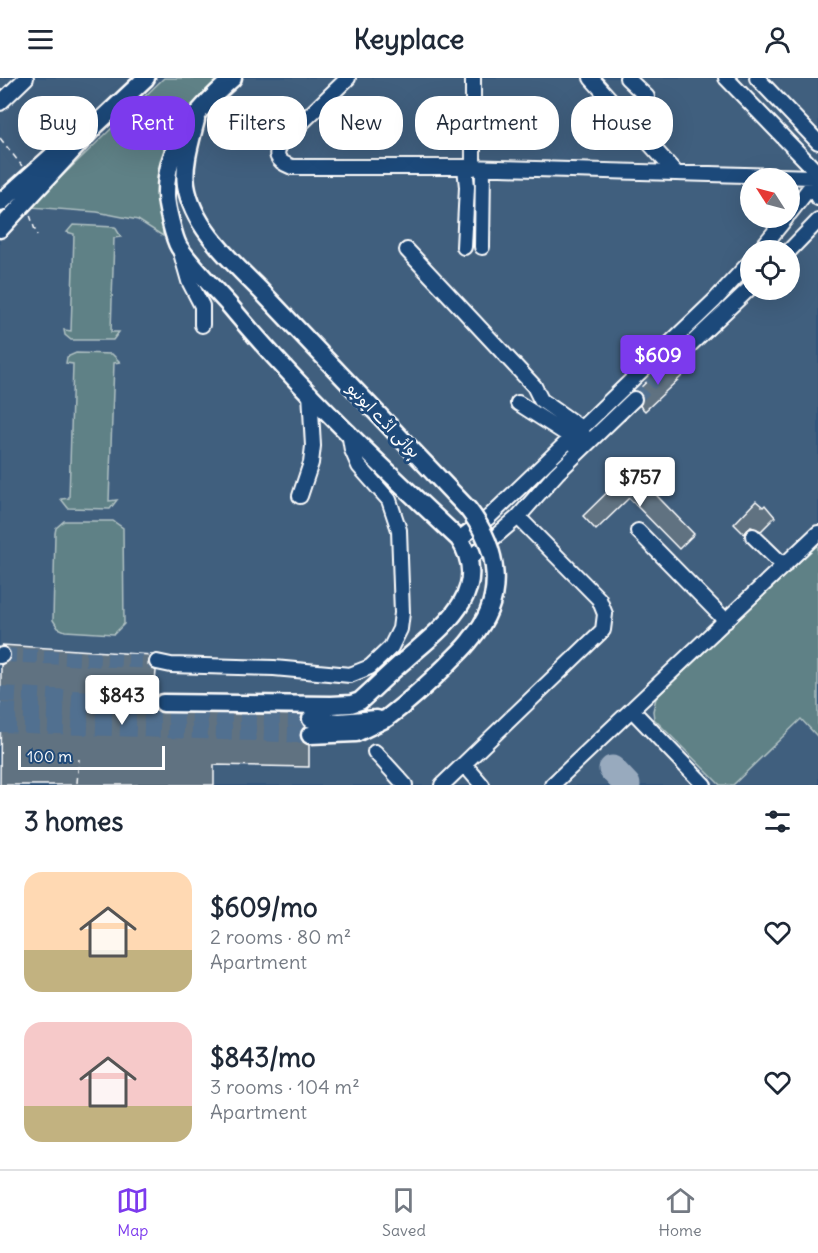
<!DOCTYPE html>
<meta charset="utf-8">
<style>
body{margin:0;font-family:Delius,"Playpen Sans Arabic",sans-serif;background:#f6f6f7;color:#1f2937;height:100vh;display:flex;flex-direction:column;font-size:22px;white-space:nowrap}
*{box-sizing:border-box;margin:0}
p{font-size:20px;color:#747a83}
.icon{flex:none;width:33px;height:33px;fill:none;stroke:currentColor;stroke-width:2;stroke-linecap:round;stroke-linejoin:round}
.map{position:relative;height:707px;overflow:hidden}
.details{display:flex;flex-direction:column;background:#fff;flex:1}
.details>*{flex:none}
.hud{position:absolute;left:18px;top:18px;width:783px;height:54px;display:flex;gap:12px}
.needle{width:39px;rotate:306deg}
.fabs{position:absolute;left:740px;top:90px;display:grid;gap:12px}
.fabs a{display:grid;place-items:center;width:60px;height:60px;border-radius:50%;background:#fff;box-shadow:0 6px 24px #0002;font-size:30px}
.scale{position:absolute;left:18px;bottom:15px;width:147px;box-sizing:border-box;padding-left:6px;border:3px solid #fff;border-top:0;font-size:16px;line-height:21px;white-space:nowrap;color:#fff;-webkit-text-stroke:4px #1f4a7a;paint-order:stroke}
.price{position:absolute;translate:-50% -51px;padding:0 14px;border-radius:6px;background:#fff;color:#222;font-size:20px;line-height:39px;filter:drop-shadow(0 2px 3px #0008)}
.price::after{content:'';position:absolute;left:50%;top:36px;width:18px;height:14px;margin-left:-9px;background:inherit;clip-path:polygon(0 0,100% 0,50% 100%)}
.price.active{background:#7c3aed;color:#fff}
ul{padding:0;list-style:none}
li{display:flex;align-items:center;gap:18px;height:150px;padding:0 24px}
li span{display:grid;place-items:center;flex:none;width:168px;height:120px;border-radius:18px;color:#555}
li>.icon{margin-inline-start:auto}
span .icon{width:72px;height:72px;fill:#fffc;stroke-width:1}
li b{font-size:26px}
h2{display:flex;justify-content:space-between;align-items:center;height:72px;padding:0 24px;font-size:26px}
.pill{padding:0 21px;border-radius:24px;background:#fff;box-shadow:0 6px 24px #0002;font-size:21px;line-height:54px}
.pill.active{background:#7c3aed;color:#fff}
header{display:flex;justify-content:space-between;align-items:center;height:78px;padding:0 24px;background:#fff;font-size:27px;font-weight:700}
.tab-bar{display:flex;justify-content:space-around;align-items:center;height:84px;border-top:2px solid #e0e1e3;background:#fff;font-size:16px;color:#747a83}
.tab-bar a{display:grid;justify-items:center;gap:3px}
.tab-bar .active{color:#7c3aed}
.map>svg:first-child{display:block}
</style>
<header><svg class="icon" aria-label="menu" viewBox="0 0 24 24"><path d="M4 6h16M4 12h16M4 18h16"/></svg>Keyplace<svg class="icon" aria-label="person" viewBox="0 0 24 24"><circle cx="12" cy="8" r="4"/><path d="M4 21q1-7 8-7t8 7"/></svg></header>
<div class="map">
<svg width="818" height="707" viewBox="0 0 818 707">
<rect width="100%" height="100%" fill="#32567c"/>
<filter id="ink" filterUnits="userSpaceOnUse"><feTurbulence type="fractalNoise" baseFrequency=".0167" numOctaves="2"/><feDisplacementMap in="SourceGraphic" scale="12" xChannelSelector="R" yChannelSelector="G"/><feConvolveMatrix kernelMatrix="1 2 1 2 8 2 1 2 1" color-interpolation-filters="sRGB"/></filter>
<g filter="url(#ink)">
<path fill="#405e7e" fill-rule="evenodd" d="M0,0H818V707H0ZM750,100H789V140H750ZM750,172H789V212H750Z"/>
<path fill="#5f8186" stroke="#afc0c2" stroke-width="1.5" d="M164,0H226L192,31L162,135L163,158L138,142L97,134L30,129Z
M73,147L115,149L121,159L114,160L111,254H119L113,262H71L65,257L64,252L71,253L74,156L67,154Z
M76,275L112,276L120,284L114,285L109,423L117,422L110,431L68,430L61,421L69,420L73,286L66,285L67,279Z
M64,443H113L123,450L124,546L114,556L65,553L58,550L53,542L55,455L56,450Z
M818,466V659L801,641L733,707H720L654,641L653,633L656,620Z"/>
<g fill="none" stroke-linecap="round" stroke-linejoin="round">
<path stroke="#98aabe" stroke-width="27" d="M612,691L627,707"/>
</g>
<path fill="#607281" stroke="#fff" stroke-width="1.5" d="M663,288L668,293L677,291L683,297L645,333L640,328L643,318L637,313Z
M631,391L694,456L679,471L629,420L596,452L583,438Z
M756,423L763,429L765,427L775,439L761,453L751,449L744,456L734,446Z
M2,567L152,577L148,586L156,593L153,625L157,634L302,637L301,645L304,649L300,658L302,663L309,667V689L214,687V707H0L1,587L9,582L11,577L10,572Z"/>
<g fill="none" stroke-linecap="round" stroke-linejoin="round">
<path stroke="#516f90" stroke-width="14" stroke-dasharray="14 7" stroke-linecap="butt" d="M634,321L671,285
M2,577L157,584"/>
<path stroke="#516f90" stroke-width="16" stroke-dasharray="16 8" stroke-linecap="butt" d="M0,616L163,625
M0,633L311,641
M0,646L310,657"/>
<defs>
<path id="minor" d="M348,0L283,63C273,76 276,83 292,89H465L812,99
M591,0L676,95
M627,0L647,19L627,40
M726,0L814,91
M757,0L818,64
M0,25L26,0
M473,90V0
M814,91L812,107L818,120
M789,136L812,107
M464,169L467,109L465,89
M482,169L483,90
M407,172L534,308L541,322L581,350L586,366
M760,172L786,140
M789,173L818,143
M181,175L189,203L202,228V247
M671,285L750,210
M518,325L571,359L575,367
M300,418L311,385L313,368L310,315
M638,453L726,543
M753,458L784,488
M459,461L489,439L714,223L750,184
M469,481L518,439L557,395L634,321
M0,578L2,577
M157,584L171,587L274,590L350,597L370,589L391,569L400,551L402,535L399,452L389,422L359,388L352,372L349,354
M632,632L704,707
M375,674L405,707
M464,686L482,707
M442,707L603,552L605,536L599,521L518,439
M552,707L818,455"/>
<path id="major" d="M196,42C191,62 183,87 186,107C193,151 234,185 264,216
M0,125L73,59
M0,151L96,47L146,0
M163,625L331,627L351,626L360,623C375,610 389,595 405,582C440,551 494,514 459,461C381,388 298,310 230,228C213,209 193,190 179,169C174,161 166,127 166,117C165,65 197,32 233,0
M311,641L339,644L377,641
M310,657L356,655L387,640"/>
</defs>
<use href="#minor" stroke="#fff" stroke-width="18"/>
<use href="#major" stroke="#fff" stroke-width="21"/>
<path stroke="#fff" stroke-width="1.5" stroke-dasharray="6 4.5" stroke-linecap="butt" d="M0,60L22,88
M30,137L37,158
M77,705L79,681"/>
<use href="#minor" stroke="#1f4a7a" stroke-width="14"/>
<use href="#major" stroke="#1f4a7a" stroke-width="16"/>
<defs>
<path id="major-bridge" d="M264,216L468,431C499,471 507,520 471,561C464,571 454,579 446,588C427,607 408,624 387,640"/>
</defs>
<use href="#major-bridge" stroke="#fff" stroke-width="21" stroke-linecap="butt"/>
<use href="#major-bridge" stroke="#1f4a7a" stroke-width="16"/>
</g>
</g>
<g text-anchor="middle" stroke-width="6" stroke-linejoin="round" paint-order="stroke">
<g font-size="16" fill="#fff" stroke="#1f4a7a">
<text transform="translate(384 342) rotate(46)" y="6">ہوائی اڈے ایونیو</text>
</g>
</g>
</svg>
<div class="fabs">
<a><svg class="needle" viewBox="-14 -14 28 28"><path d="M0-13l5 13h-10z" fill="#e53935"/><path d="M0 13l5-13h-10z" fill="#747a83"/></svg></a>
<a><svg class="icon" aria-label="locate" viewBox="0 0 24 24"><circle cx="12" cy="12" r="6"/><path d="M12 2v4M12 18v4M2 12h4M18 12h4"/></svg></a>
</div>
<div class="scale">100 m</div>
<b class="price active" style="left:658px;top:308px">$609</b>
<b class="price" style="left:640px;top:430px">$757</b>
<b class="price" style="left:122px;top:648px">$843</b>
<div class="hud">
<a class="pill">Buy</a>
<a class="pill active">Rent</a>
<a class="pill">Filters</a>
<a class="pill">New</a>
<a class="pill">Apartment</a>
<a class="pill">House</a>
</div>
</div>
<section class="details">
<h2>3 homes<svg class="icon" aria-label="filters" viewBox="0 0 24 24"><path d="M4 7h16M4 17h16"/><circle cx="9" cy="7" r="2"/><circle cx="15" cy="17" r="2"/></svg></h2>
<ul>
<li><span style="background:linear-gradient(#ffd9b3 65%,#c2b280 0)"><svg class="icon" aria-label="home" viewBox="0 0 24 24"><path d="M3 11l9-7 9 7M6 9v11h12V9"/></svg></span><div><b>$609/mo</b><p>2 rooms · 80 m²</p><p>Apartment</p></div><svg class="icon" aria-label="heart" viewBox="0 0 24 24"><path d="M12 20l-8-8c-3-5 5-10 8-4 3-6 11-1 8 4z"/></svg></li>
<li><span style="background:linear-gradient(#f6c9c9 70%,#c2b280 0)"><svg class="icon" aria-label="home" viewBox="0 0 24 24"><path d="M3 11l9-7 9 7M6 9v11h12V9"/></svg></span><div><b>$843/mo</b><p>3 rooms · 104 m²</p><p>Apartment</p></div><svg class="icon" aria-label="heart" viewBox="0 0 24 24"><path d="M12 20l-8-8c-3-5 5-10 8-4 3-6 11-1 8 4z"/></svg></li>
</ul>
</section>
<nav class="tab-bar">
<a class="active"><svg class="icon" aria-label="map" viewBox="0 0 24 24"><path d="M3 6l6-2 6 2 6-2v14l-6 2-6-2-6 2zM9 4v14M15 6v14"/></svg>Map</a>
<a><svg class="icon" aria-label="saved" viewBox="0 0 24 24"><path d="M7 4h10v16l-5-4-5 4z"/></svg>Saved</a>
<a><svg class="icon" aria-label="home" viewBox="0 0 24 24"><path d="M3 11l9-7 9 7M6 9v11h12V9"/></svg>Home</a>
</nav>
